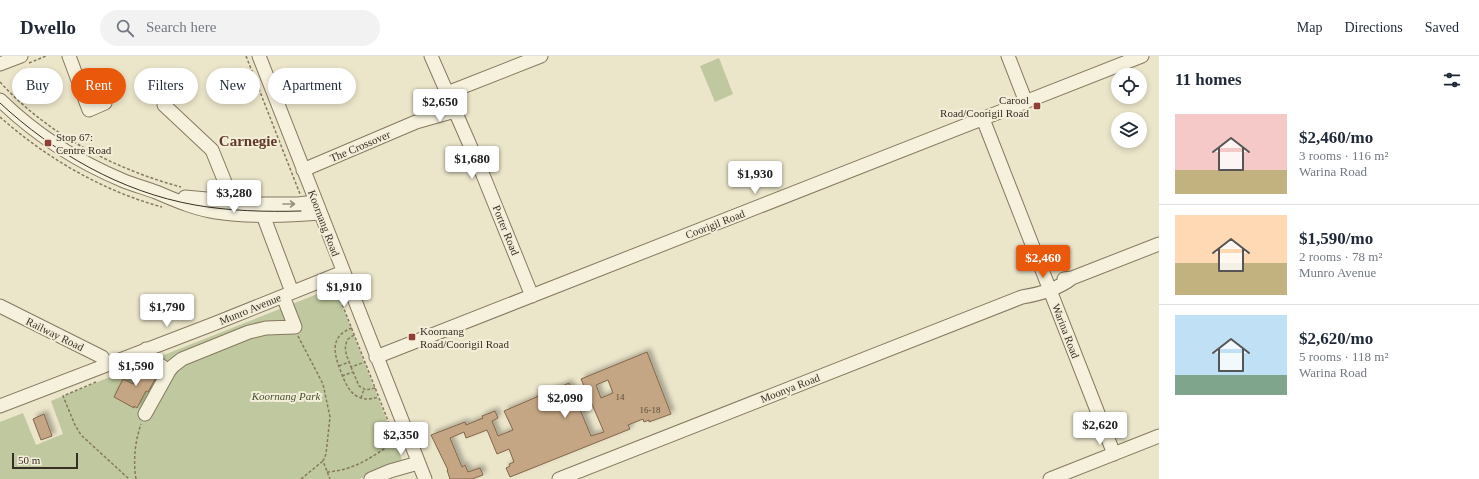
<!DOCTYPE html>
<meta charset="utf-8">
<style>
body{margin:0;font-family:"Times New Roman",serif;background:#f2f2f3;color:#1f2937;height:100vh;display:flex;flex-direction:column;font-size:15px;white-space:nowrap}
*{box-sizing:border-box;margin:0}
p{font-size:13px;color:#747a83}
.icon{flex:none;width:22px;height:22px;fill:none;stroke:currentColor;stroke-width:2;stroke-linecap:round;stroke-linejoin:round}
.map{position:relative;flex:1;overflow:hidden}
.panel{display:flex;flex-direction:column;background:#fff;width:320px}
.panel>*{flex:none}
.banner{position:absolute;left:12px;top:12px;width:380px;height:36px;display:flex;gap:8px}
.buttons{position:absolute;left:1111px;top:12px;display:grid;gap:8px}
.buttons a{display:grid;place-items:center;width:36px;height:36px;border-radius:50%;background:#fff;box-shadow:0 2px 6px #0003;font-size:20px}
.scale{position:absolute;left:12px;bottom:10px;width:66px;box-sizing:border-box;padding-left:4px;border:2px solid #382f22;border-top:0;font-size:11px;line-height:14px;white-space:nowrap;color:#382f22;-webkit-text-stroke:3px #f3eed9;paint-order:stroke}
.price{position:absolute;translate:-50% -34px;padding:0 9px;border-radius:4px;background:#fff;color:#222;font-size:13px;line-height:26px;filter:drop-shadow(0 1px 2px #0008)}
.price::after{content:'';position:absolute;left:50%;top:24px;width:12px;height:9px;margin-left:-6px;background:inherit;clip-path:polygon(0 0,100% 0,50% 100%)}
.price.current{background:#ea580c;color:#fff}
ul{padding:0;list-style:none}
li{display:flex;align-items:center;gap:12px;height:100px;padding:0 16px}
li+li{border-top:1px solid #e0e1e3}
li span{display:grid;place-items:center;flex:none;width:112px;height:80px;border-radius:0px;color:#555}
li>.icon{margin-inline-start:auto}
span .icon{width:48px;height:48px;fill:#fffc;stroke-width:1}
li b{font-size:17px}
h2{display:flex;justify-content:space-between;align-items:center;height:48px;padding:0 16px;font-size:17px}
.chip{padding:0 14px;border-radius:18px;background:#fff;box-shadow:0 2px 6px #0003;font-size:14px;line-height:36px}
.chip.current{background:#ea580c;color:#fff}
header{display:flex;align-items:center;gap:24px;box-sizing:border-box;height:56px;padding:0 20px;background:#fff;border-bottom:1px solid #e0e1e3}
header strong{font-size:19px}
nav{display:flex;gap:22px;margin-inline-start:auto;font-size:14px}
.search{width:280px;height:36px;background:#f2f2f3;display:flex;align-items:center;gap:10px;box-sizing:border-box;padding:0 14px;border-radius:22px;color:#747a83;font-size:15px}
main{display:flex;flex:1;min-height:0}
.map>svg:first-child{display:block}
</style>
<header>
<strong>Dwello</strong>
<div class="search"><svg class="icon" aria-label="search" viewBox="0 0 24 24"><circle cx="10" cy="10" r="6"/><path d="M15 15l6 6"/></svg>Search here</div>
<nav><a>Map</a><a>Directions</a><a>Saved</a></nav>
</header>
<main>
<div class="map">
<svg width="1159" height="423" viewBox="0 0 1159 423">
<defs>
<filter id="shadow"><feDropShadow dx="3.5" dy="-3.5" stdDeviation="2" flood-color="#0004"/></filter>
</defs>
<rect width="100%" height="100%" fill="#ebe5ca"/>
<path fill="#bfc89f" d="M719,2L733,38L715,46L700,10Z
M335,231L401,401L402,405L395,409L360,423H0V366L23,357L36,389L63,378L51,345L159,301Z"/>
<path fill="#c5a684" stroke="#836648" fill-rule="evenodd" filter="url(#shadow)" d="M647,296L671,358L649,366V364L644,366L643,363L628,369L630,373L510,421L506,412L510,410L509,408L514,406L509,393L497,398L487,374L466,382L464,376L450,382L462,411L465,409L468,416L480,412L483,419L472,423H450L447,414H448L431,379L465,366L466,369L483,362L482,360L495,355L498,362L492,365L498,380L513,374L504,355L569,327L591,380L604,376L581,323ZM608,324L613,337L601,342L596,329Z
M143,308L158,318L148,336L146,335L137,352L134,350V352L114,341L123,323L133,328Z
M44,358L52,380L41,384L33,363Z"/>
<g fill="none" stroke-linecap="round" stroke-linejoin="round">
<defs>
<path id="minor" d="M69,0L89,54L105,47
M259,0L425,423
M431,0L483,119L532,240
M1008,0L1026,46
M0,8L21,0
M447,37L541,0
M0,44C35,78 78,106 124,125C134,129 145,132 156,136C175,144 195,153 216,156C250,161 286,160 320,157
M164,49L212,94L233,146
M983,63L1114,398
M303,114L416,66L455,55
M185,141L261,148H298L315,146
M263,159L292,236
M1064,223L1072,222L1159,188
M0,250L102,301L107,308
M146,293L151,303L169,315L173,310L182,303L249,276L266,272L295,271L283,240
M376,301L1142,0
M0,350L216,267L343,216
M145,358L169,315
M371,423L390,415L418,407
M559,423L1022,241C1040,238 1058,233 1072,222
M1050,423L1159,380"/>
</defs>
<use href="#minor" stroke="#867960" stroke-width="15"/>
<path stroke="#867960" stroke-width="1.5" stroke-dasharray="3 2" stroke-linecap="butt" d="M246,0L300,138
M29,7L46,0
M0,26C47,78 114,113 181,131
M0,61C46,102 103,135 162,151
M352,272C329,280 334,298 341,316C348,335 356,348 379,341
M354,279L348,283C342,293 348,302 351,311L365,306
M298,280L323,328L330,361L326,398L323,405L330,423
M339,310L349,306
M351,311L359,330L366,334L375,332
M342,320L353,316
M96,326L63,340L75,369L81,379L129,423
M361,342L364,333
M327,416C356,414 373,400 396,385L335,230
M136,423C133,404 135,386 141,368
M301,423L323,405"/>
<use href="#minor" stroke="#f6f1dd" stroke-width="13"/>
<path stroke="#382f22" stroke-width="1" d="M0,47C54,97 121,136 195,149C229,155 266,156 301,155"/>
</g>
<defs><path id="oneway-shaft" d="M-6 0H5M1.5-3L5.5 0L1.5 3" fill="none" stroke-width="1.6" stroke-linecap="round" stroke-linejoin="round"/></defs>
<use stroke="#979080" href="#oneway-shaft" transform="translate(289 148)"/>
<g fill="#8f3f36" stroke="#f3eed9" stroke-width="1.5">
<rect x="1033" y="46" width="8" height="8" rx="2"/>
<rect x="44" y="83" width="8" height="8" rx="2"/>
<rect x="408" y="277" width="8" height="8" rx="2"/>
</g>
<g text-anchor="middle" stroke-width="4" stroke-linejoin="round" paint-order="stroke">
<g font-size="9" fill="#5b4d3a">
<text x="620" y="344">14</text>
<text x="650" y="357">16-18</text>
</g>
<g font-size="11" fill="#382f22" stroke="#f3eed9" text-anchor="start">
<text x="1029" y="48" text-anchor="end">Carool<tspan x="1029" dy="13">Road/Coorigil Road</tspan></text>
<text x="56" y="85">Stop 67:<tspan x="56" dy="13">Centre Road</tspan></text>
<text x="420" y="279">Koornang<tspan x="420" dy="13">Road/Coorigil Road</tspan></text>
</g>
<g font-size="11" fill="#382f22" stroke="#f3eed9">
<text transform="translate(360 90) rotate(-23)" y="4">The Crossover</text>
<text transform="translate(324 167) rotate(69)" y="4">Koornang Road</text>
<text transform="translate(715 168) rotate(-21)" y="4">Coorigil Road</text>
<text transform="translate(506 174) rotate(68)" y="4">Porter Road</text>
<text transform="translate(250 253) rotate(-22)" y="4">Munro Avenue</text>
<text transform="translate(1066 275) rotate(69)" y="4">Warina Road</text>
<text transform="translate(55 278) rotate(26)" y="4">Railway Road</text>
<text transform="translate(790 332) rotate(-21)" y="4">Moonya Road</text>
</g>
<g font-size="11" font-style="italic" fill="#44522b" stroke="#f3eed9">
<text x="286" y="344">Koornang Park</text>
</g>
<g font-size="15" font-weight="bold" fill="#613926" stroke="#f3eed9">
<text x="248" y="90">Carnegie</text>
</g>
</g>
</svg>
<div class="buttons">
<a><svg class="icon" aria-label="locate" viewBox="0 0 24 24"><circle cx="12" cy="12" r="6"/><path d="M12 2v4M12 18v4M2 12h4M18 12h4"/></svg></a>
<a><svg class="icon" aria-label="layers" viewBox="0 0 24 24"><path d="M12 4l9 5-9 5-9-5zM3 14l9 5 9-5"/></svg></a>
</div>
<div class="scale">50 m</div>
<b class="price" style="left:440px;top:67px">$2,650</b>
<b class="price" style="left:472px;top:124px">$1,680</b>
<b class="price" style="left:755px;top:139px">$1,930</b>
<b class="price" style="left:234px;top:158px">$3,280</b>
<b class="price current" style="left:1043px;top:223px">$2,460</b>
<b class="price" style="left:344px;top:252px">$1,910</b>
<b class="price" style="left:167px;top:272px">$1,790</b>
<b class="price" style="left:136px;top:331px">$1,590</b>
<b class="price" style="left:565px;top:363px">$2,090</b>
<b class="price" style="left:1100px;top:390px">$2,620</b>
<b class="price" style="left:401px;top:400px">$2,350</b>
<div class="banner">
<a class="chip">Buy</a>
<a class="chip current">Rent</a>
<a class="chip">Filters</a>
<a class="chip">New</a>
<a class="chip">Apartment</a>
</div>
</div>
<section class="panel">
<h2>11 homes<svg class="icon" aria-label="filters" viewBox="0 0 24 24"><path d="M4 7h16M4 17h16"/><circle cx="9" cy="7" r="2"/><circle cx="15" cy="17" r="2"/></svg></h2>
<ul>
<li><span style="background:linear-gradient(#f6c9c9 70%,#c2b280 0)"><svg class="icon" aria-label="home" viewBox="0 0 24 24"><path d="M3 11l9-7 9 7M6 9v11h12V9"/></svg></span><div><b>$2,460/mo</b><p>3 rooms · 116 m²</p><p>Warina Road</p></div></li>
<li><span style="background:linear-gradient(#ffd9b3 60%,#c2b280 0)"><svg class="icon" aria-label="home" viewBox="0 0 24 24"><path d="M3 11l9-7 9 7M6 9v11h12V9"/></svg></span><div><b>$1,590/mo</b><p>2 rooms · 78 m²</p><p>Munro Avenue</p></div></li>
<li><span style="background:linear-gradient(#bfe0f5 75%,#7fa58c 0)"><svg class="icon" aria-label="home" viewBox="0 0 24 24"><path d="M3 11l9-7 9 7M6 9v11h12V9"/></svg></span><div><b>$2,620/mo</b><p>5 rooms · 118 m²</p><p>Warina Road</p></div></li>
</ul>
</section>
</main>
